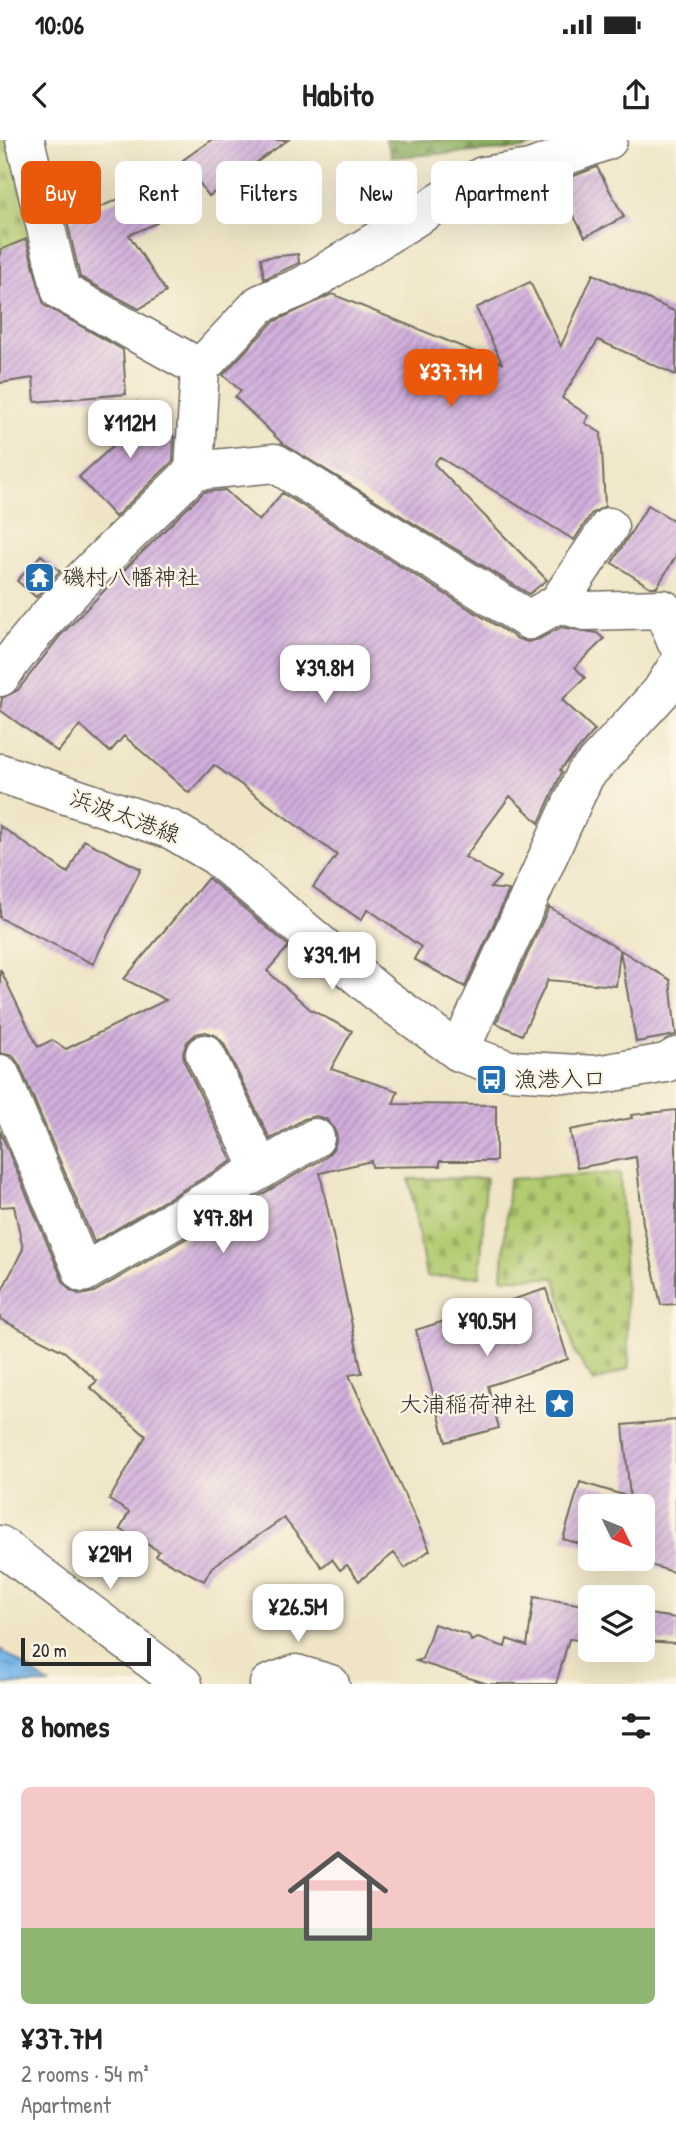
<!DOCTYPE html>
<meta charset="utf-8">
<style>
body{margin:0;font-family:"Patrick Hand","Klee One",sans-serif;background:#f6f6f6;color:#222;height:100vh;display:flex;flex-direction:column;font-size:26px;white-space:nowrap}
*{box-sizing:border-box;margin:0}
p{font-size:23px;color:#767676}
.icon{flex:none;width:38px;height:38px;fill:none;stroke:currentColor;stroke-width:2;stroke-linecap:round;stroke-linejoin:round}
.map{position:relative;height:1544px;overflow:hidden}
.sheet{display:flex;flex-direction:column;background:#fff;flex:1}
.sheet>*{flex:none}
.banner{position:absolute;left:21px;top:21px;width:635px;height:63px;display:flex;gap:14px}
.needle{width:46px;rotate:133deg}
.buttons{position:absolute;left:578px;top:1354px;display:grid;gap:14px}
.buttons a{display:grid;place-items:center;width:77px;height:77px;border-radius:10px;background:#fff;box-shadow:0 7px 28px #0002;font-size:35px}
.scale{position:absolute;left:21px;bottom:18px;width:130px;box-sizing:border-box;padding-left:7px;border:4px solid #2b2b2b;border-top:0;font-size:19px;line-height:24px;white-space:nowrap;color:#2b2b2b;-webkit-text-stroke:5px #fcf5e5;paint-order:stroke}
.price{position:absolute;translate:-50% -60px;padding:0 16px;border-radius:14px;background:#fff;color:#222;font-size:23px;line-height:46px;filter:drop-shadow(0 2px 4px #0008)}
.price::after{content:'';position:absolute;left:50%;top:42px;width:21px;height:16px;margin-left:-10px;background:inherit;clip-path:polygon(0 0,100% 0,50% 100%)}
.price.active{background:#ea580c;color:#fff}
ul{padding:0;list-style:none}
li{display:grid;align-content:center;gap:14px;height:371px;padding:0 21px}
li+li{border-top:2px solid #e0e0e0}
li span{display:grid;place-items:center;height:217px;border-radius:10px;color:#555}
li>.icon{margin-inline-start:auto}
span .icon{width:126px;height:126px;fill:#fffc;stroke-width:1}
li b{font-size:30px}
h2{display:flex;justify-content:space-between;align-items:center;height:84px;padding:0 21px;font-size:30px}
.tag{padding:0 24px;border-radius:10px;background:#fff;box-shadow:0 7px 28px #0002;font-size:24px;line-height:63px}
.tag.active{background:#ea580c;color:#fff}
.status{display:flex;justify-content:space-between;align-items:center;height:49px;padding:0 35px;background:#fff;direction:ltr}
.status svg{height:19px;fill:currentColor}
header{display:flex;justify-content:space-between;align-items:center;height:91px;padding:0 21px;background:#fff;font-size:32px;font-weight:700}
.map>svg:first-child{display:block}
</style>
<div class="status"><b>10:06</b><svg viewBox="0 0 49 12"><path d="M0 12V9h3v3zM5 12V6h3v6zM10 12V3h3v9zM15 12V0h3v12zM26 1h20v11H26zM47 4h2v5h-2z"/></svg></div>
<header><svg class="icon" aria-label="back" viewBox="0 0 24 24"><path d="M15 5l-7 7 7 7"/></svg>Habito<svg class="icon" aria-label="share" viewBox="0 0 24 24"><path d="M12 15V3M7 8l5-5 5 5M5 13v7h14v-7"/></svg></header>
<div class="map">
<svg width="676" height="1544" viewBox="0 0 676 1544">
<defs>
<pattern id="forest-firs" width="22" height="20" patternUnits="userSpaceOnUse" patternTransform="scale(1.75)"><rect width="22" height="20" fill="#8daf62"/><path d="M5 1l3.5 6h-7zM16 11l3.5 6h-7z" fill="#738f51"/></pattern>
<pattern id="cemetery-stones" width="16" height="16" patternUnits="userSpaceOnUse" patternTransform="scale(1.75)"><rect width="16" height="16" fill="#b2cb70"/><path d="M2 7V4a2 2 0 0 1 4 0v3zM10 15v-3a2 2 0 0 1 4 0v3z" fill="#99ae61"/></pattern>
<pattern id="water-ripples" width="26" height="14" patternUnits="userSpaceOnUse" patternTransform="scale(1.75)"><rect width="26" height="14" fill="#76b5e9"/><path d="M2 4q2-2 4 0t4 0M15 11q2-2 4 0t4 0" fill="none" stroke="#6193bd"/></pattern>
<pattern id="building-hatch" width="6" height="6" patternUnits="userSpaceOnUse" patternTransform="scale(1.75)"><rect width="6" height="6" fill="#d1afdd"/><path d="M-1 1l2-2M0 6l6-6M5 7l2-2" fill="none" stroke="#aa8fb3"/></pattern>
</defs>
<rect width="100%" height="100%" fill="#fcf5e5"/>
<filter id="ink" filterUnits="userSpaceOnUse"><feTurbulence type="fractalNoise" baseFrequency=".0143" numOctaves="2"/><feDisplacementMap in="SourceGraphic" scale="14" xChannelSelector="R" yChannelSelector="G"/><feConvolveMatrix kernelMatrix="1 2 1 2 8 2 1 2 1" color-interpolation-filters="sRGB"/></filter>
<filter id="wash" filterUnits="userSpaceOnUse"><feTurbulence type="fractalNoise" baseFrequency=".00686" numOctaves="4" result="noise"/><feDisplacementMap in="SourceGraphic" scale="28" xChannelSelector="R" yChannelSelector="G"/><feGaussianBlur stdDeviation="1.57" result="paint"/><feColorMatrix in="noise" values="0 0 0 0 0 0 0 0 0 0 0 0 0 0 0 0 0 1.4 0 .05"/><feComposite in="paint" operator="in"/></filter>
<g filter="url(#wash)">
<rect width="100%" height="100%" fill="#efe5c6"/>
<path fill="url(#forest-firs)" stroke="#5c6d46" stroke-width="2" d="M386,0H547L522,9L392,17Z"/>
<path fill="url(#cemetery-stones)" stroke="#6e7b4e" stroke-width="2" d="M0,0H17L45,120L14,128L0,113Z
M620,1033L629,1228L594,1242L575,1213L555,1138H502L509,1039Z
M486,1038L480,1136L426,1137L409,1039Z"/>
<path fill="url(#water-ripples)" stroke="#50708a" stroke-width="2" d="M0,1509L49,1544H0Z"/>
<g id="blocks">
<path fill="url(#building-hatch)" d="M211,0H288L209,56L183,20Z
M597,27L624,77L585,97L556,43Z
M142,49L157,83L129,95L166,152L139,169L80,137L67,81Z
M26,99L44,165L123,210L126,254L35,262L33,238L0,243V110Z
M298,114L299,123L264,139L261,118Z
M593,134L676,172V235L598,200L562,258L589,276L585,283L601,293L605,366L591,374L574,400L439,317L434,324L547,440L529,454L282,303L235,257L241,251L223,235L273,182L332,154L502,223L476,168L530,142L561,206Z
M137,262L174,297L173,321L115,377L79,337L117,302L107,293Z
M225,350L259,381L282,353L518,499L528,502L539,499L561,487L597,493L604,499L575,527L585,538L562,560L595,590L560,630L562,632L539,683L510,656L465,717L500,737L490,748L509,750L465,847L414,819L421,807L368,769L361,780L313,747L337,715L214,625L189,653L124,596L110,612L80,585L58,612L0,570L2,558L18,550L60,496L133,421L204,352Z
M648,365L676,382V416L657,447H650L612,423Z
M41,415L60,431L36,457L17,441Z
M0,686L68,733L84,700L141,729L93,824L0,778Z
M208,738L289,806L267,831L311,870L352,891L331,929L398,951L393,964L496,965V1021H440V1026L372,1027L371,1021L320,1033L362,1233L349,1235L430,1410L405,1428L394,1413L359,1441L347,1425L340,1430L332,1419L322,1427L284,1378L212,1427L204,1441L156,1416L159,1411L120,1389L129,1372L109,1360L146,1296L90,1247L97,1241L65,1212L0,1179V1154L23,1109L14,1066L0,1067V991L63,1141L70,1150L81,1155L94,1152L326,1017L334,1008L337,997L334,988L326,979L316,976L304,979L270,999L224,904L217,896L206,892L196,894L187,902L183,913L185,923L232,1021L94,1102L20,926L13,916L0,913V829L38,907L52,900L66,909L166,860L124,839Z
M549,767L670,840L676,895L636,902L620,810L616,846L548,840L522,895L496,883Z
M676,970V1164L661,1165L643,1084L636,1017L577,1028L570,990L632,978L631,975Z
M546,1149L568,1219L488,1246L499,1288L446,1302L416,1190Z
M676,1280V1433L631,1419H642V1367H590V1407L563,1399L580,1342L630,1357L623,1285Z
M534,1457L590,1466V1501L569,1499L556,1544H488L416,1521L422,1519L434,1484L469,1495L471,1501L478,1498L505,1507L507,1499L527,1506Z
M642,1473L676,1478V1503L642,1501Z"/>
</g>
</g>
<g filter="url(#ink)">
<use href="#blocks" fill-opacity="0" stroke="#706c61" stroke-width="2"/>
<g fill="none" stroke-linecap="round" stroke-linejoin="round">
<defs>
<path id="minor" d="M200,228L260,164L303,146L483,36L530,29L608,0
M194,331L275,323L529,480L558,463L609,387
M558,463L585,471L663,469L676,501
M0,537C54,460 127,397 194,331L200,228L61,151L25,0
M459,912L585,635L661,552L676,528
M205,914L261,1030
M0,934L83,1133L315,998
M0,1405L183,1544
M269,1544L296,1534L330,1544"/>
<path id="major" d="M0,633L172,690L216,716L382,856L459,912L509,930L596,935L666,923L676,917"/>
</defs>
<use href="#minor" stroke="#706c61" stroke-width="41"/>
<use href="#major" stroke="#706c61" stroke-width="41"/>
<use href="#minor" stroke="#fff" stroke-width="38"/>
<use href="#major" stroke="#fff" stroke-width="38"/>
</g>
</g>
<defs>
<symbol id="temple-square" viewBox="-11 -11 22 22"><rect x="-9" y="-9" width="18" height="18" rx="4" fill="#1f6fb2" stroke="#fcf5e5"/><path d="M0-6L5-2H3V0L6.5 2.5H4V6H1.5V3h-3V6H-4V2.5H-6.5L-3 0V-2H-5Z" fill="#fff"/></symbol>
<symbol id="bus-square" viewBox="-11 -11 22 22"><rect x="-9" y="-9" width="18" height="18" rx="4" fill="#1f6fb2" stroke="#fcf5e5"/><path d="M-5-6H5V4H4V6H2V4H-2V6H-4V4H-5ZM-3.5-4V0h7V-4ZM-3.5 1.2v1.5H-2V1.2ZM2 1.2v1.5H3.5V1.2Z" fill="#fff"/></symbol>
<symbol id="sight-square" viewBox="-11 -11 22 22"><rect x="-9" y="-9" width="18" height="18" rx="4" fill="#1f6fb2" stroke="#fcf5e5"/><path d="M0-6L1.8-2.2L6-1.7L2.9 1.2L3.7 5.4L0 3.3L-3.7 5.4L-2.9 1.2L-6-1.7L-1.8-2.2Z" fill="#fff"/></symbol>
</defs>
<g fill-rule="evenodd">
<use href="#temple-square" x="22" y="420" width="35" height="35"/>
<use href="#bus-square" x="474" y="922" width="35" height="35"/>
<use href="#sight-square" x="542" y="1246" width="35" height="35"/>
</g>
<g text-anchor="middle" stroke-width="5" stroke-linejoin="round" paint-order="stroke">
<g font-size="23" fill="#2b2b2b" stroke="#fcf5e5" text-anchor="start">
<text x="62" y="445">磯村八幡神社</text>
<text x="514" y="947">漁港入口</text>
<text x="537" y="1272" text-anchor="end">大浦稲荷神社</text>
</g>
<g font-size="23" fill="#2b2b2b" stroke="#fcf5e5">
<text transform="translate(125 676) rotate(20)" y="8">浜波太港線</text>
</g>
</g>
</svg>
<div class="buttons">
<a><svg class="needle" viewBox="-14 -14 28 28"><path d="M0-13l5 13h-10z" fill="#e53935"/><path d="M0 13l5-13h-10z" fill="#767676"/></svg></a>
<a><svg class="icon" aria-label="layers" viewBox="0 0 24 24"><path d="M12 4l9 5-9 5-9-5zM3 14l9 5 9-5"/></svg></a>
</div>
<div class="scale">20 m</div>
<b class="price active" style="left:451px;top:269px">¥37.7M</b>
<b class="price" style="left:130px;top:320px">¥112M</b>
<b class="price" style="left:325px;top:565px">¥39.8M</b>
<b class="price" style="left:332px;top:852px">¥39.1M</b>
<b class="price" style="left:223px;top:1115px">¥97.8M</b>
<b class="price" style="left:487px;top:1218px">¥90.5M</b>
<b class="price" style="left:110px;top:1451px">¥29M</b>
<b class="price" style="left:298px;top:1504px">¥26.5M</b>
<div class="banner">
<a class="tag active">Buy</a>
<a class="tag">Rent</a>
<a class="tag">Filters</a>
<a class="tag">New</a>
<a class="tag">Apartment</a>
</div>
</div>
<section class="sheet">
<h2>8 homes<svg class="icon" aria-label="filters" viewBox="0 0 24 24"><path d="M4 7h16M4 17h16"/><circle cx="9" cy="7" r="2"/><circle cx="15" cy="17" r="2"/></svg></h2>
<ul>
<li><span style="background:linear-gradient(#f6c9c9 65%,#8fb573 0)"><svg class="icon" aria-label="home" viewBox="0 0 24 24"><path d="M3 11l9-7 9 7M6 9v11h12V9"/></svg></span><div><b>¥37.7M</b><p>2 rooms · 54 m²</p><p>Apartment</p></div></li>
</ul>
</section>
